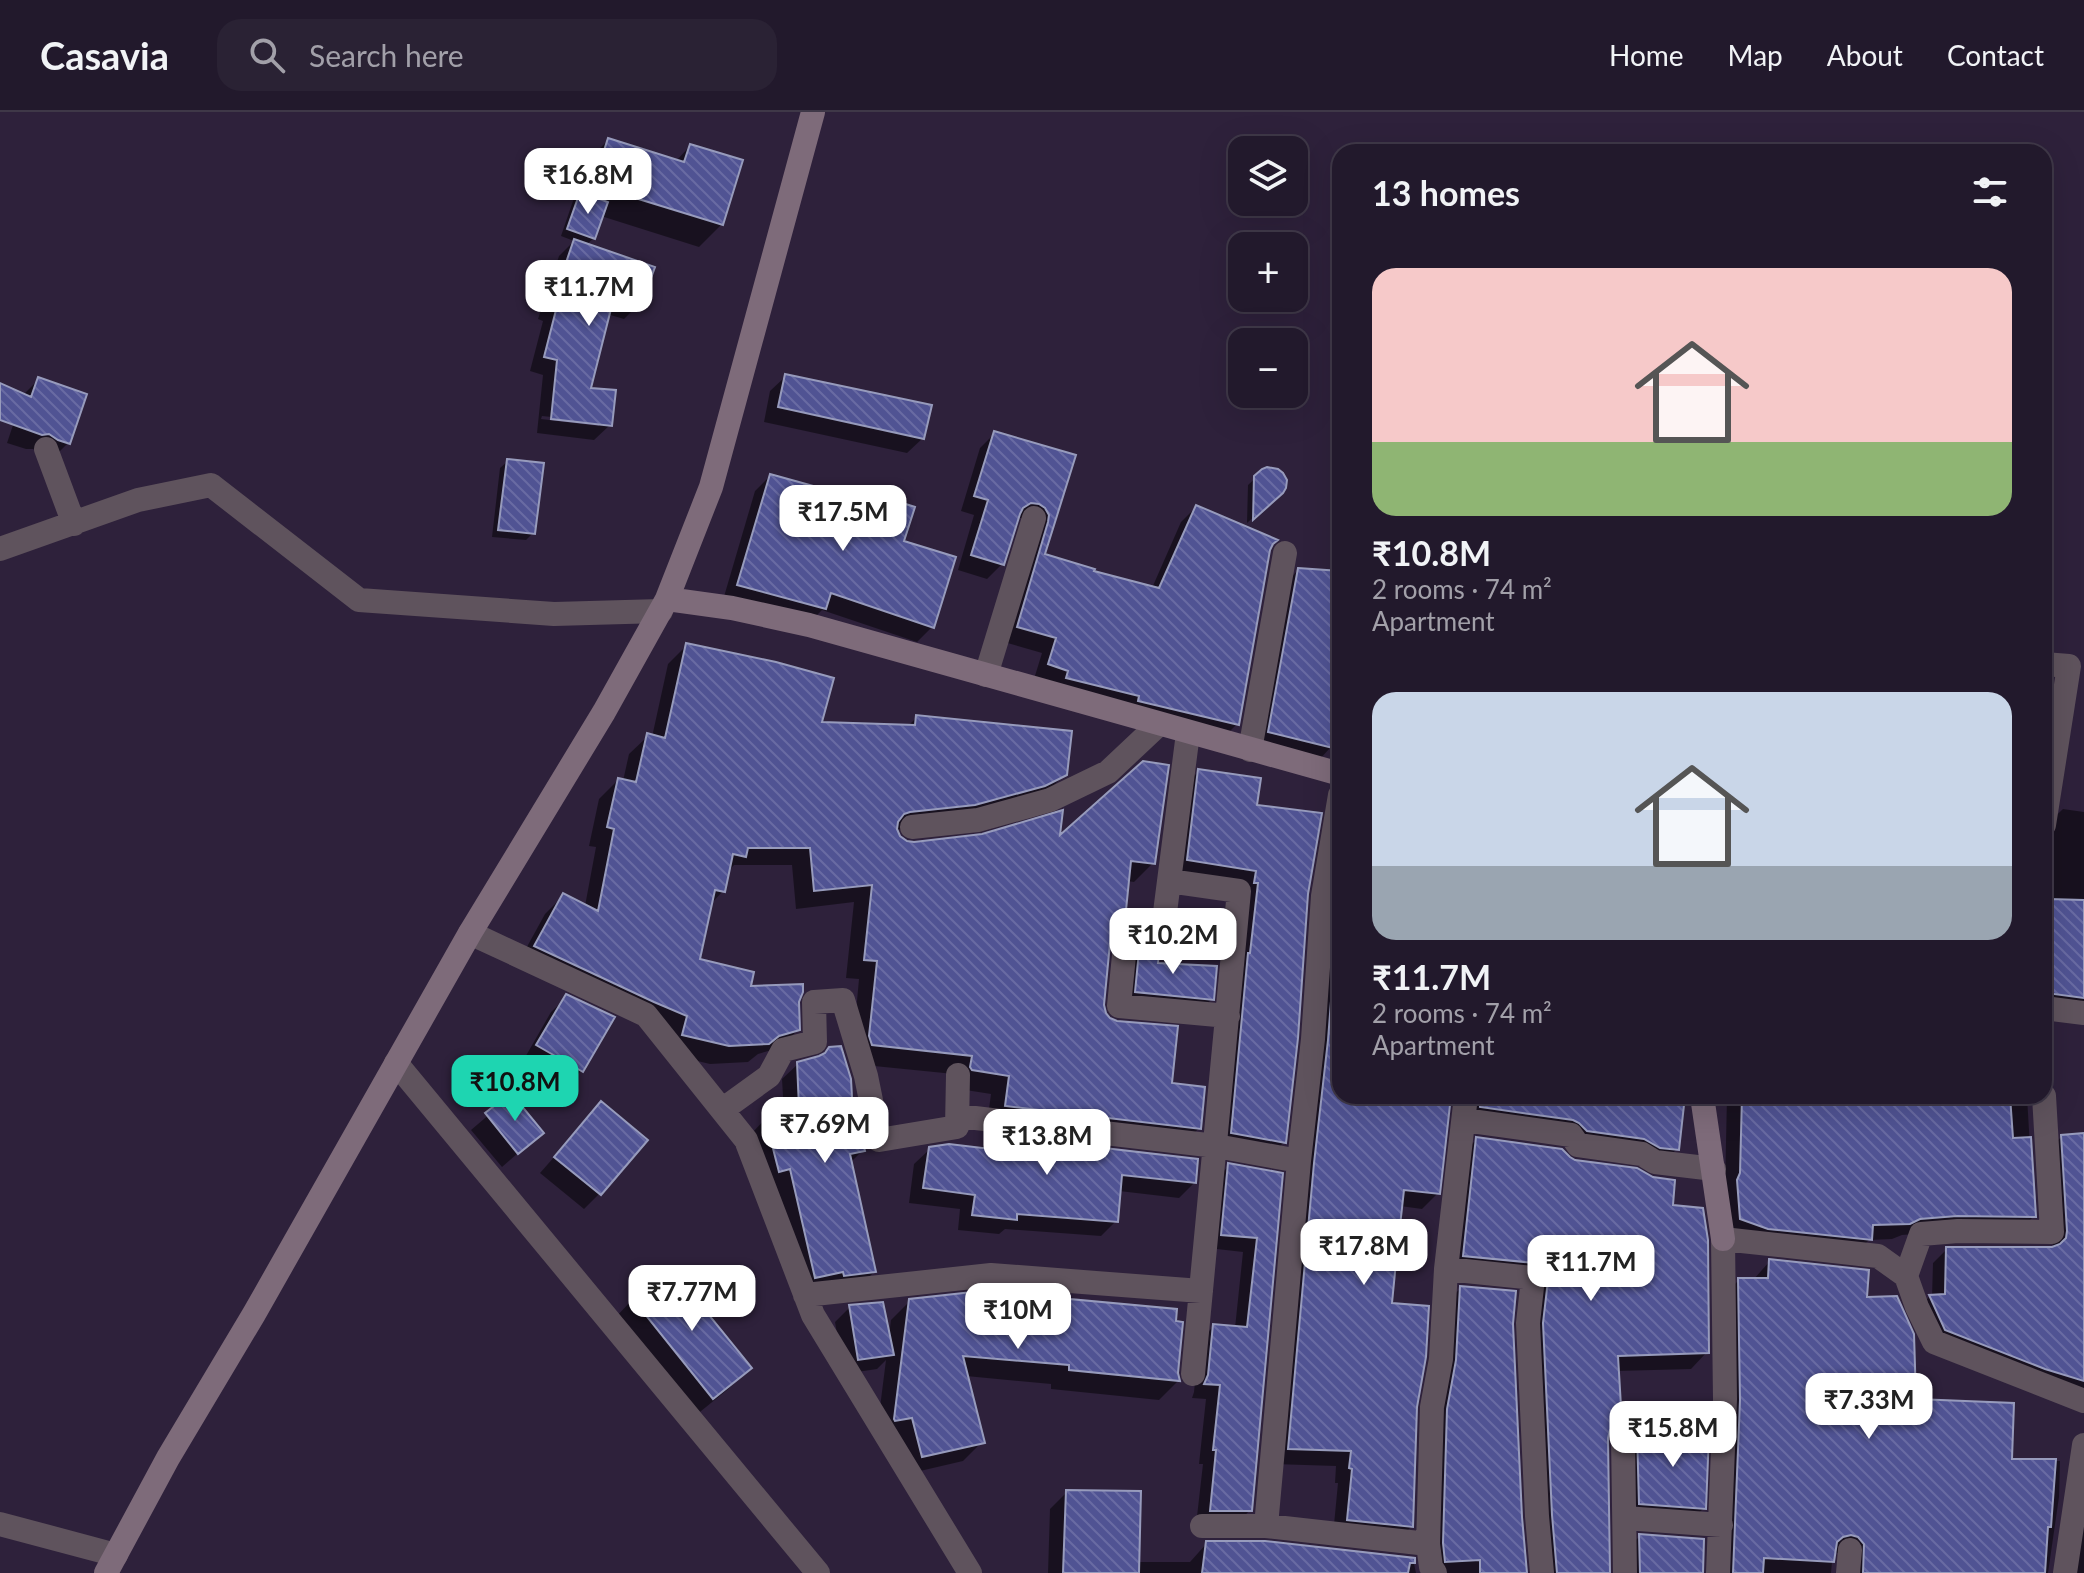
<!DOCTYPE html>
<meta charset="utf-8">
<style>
body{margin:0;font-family:Lato,sans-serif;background:#2a2234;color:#f1f3f6;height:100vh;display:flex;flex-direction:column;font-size:30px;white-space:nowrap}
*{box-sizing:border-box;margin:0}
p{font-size:26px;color:#a2a0a9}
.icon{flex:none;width:44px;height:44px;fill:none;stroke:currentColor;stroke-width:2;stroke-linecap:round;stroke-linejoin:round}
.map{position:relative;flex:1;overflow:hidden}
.drawer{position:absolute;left:1332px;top:32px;width:720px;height:960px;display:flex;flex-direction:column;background:#22192c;border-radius:24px;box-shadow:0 8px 32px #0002,0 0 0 2px #3f3848}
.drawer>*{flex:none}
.tools{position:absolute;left:1228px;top:24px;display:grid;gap:16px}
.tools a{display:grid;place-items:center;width:80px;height:80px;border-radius:16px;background:#22192c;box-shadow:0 8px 32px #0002,0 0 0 2px #3f3848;font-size:40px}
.price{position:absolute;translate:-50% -68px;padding:0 18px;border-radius:16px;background:#fff;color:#222;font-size:26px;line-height:52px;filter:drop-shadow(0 2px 4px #0008)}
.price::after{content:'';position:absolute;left:50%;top:48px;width:24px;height:18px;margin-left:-12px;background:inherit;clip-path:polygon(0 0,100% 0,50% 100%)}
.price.selected{background:#1ed5b1;color:#111}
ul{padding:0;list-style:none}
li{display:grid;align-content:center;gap:16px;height:424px;padding:0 40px}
li span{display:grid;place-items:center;height:248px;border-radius:24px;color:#555}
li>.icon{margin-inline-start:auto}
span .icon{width:144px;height:144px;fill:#fffc;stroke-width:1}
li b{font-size:34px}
h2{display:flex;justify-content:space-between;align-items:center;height:96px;padding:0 40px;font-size:34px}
header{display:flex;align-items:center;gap:48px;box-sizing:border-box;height:112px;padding:0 40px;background:#22192c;border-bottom:2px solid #3f3848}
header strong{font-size:38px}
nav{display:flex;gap:44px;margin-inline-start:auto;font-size:28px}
.search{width:560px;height:72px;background:#2a2234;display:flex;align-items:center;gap:20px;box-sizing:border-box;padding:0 28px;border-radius:24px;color:#a2a0a9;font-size:30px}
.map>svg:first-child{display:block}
</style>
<header>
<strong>Casavia</strong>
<div class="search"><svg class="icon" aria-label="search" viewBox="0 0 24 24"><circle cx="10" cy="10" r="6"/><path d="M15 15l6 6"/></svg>Search here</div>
<nav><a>Home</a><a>Map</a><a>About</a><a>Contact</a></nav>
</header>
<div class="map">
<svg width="2084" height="1461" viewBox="0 0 2084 1461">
<defs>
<pattern id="building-back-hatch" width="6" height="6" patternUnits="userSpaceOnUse" patternTransform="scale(2)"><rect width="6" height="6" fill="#505393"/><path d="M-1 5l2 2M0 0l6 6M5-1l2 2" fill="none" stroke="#696ba3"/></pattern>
</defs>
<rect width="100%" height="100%" fill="#2e213b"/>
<path fill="#0007" fill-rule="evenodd" d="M608,28L676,49L690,34L722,112L699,135L601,104L594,126L586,133L639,192L624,207L607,202L589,277L610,313L594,328L537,321L543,263L530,259L543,209L538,207L559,144L574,129L561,124L586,51ZM542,304L599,310V314L541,307Z
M786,264L923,326L907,341L764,310L770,279Z
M38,268L68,331L53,346L42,343L33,337H26L7,331L23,283Z
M995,321L1073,344L1043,443L1092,460L1152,476L1181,410L1196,395L1271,432L1237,612L1222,627L1034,567L1042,541L1004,530L1022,406H1016L1002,452L987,467L958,458L974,403L961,399L980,336Z
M508,349L533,421L526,428L492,425L500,356Z
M1263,359L1281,380L1247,411L1248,373Z
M770,364L868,391L874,384L901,431L932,515L917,530L822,498L809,511L723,488L755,379Z
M1298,458L1340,461V598L1334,597L1331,635L1317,650L1255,635L1284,473Z
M687,533L819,612L907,615L917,605L1065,662L1046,681L955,711L895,718L899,726L906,731L1058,728L1153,751L1134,770L1127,769L1124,797L1110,812L1102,893L1104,902L1169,973L1199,1016L1181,1035L987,1012L991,982L953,976L954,962L854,952L852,943L859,867L846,866L854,790L796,797L792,753H734L727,761L723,779L710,793L698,849L748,876L797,890L798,918L779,936L758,942L748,950L710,952L664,941L669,922L517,853L545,802L564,783L585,794L596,735L589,734L599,687L618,668L623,669L629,642L648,624L652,625L668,552Z
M1199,659L1254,694L1306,781L1284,1030L1269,1046L1217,1036L1244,786L1173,763L1184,674Z
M2063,697L2084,700V902L2044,898V729L2046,713Z
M1340,717V984H1449L1438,1081L1422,1097L1400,1094L1390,1193L1415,1294L1412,1414L1396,1430L1333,1423L1338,1371H1335L1336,1354L1273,1352Z
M1141,831L1156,853L1212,887L1196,902L1121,895L1126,846Z
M567,885L581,959L566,974L523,949L551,900Z
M798,952L850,985L863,1038L850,1051L874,1160L859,1175L800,1180L751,1022L766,1006L784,1002L782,967Z
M511,984L541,1021L502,1055L471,1018Z
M1451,984H1667L1677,1037L1661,1052L1465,1010L1460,988Z
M1727,984H2027L2034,1104L2018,1120H1939L1902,1123L1892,1127L1869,1128L1853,1144L1724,1123Z
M601,992L599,1082L584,1097L540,1061Z
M2084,1023V1287L1931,1232L1916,1199L1929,1185H1932L1933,1151L1947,1137H2053L2048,1039L2062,1024Z
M1001,1026L1194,1071L1179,1086L1119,1079L1116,1109L1101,1124L1005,1117L999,1122L958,1118L960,1097L909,1091L914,1052L930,1037L989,1039Z
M1477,1027L1568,1047L1670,1095L1707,1240L1691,1257L1617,1259L1620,1310L1607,1323L1608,1461H1540L1531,1178L1447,1160L1460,1044Z
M1229,1054L1281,1063L1250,1398L1236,1413H1196L1203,1352H1199L1206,1287L1192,1286L1194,1280L1199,1229L1214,1214L1235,1216L1243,1140L1208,1136L1214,1068Z
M1770,1149L1865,1187L1914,1289L2010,1349H2060L2059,1385L2048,1461H1849L1842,1443L1833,1439L1831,1461H1717L1723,1184L1739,1168H1753Z
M1461,1176L1511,1212L1525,1461H1429L1444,1192Z
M633,1187L750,1256L727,1278L690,1308L611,1210Z
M910,1189L1176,1261L1178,1269L1159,1288L1051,1277V1272L966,1264L982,1330L963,1349L903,1363L876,1327L886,1248L877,1257L844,1262L835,1210L850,1195L889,1224L891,1208Z
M1637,1322L1704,1396L1688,1411L1625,1406L1622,1338Z
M1067,1380L1138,1450H1190L1207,1431L1413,1447L1416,1461H1048L1050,1397Z
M2084,1405V1461H2067Z
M1640,1424L1701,1461H1624L1623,1441Z"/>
<path fill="url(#building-back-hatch)" stroke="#979bbc" stroke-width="2" d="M608,26L684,50L690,32L743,48L723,113L593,73Z
M580,80L608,90L595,127L567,117Z
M574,127L655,155L641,193L619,186L616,194L612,193L591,276L616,278L612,314L551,307L557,248L544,245L557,194L552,192Z
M785,262L932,293L924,327L778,295Z
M38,265L87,282L70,332L58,328L49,322L42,323L0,308V271L31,285Z
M994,319L1076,343L1045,442L1095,457L1094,459L1159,476L1196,393L1278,428L1273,432L1270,438L1239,613L1138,589L1139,584L1066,566L1068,559L1048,552L1056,526L1017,515L1048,410L1049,403L1045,396L1039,392L1031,391L1023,396L1020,402L1004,453L971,443L988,388L974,384Z
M507,347L544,351L535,422L498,418Z
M1267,355L1278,357L1283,361L1287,368L1286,376L1283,381L1253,408L1254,364L1262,357Z
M770,362L871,390L874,382L915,395L904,429L956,445L934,516L831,481L826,497L737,473Z
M1298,456L1340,459V547L1333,636L1268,620Z
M686,531L776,550L834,566L822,610L915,613L916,603L1072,619L1067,663L1045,674L975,693L910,700L904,702L898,710L897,717L900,724L907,729L914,730L982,722L1063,698L1060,723L1143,649L1169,653L1155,752L1131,749L1126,798L1115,804L1112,811L1104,893L1106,901L1110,906L1117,909L1178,914L1172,971L1205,975L1201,1017L1005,994L1009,964L972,958L970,955L972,944L872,933L869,924L877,849L864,848L872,773L814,779L810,736H748L746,745L733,742L725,780L715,778L700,847L754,860L751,874L803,872V880L799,890L800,918L779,924L769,932L729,934L682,923L687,904L654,890L534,834L563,781L598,799L614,717L607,715L618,666L636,670L647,621L665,626Z
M1198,657L1261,666L1257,693L1322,701L1308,782L1298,926L1286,1031L1231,1021L1248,841H1250L1258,771H1254L1256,759L1187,748Z
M1340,773V984H1451L1440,1082L1404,1078L1396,1150L1392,1191L1429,1194L1426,1245L1417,1295L1413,1415L1347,1408L1352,1357L1349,1356L1351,1339L1288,1337L1314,1051L1328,928Z
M2049,787L2084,788V886L2046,881Z
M1140,829L1160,831L1158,851L1217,854L1214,888L1135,880Z
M566,882L615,905L583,960L536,933Z
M841,934L851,967L852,985L865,1039L850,1042L876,1160L844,1164L843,1160L815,1166L790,1057L779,1060L765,1005L799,996L797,950L819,944L825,941L829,935Z
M511,981L544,1021L518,1042L485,1001Z
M1481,984H1685L1679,1038L1660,1036L1644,1027L1587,1019L1579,1011L1573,1008L1480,995Z
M1742,984H1801L1800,989L1883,992L1882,984H2010L2013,1026L2031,1025L2036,1105L1957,1104L1920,1107L1910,1112L1873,1113L1872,1128L1768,1117L1740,1107L1737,1068L1740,1061Z
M601,989L648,1028L601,1083L554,1045Z
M2084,1021V1269L2045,1257L1945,1218L1929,1183L1945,1182L1946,1135H2052L2060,1132L2066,1126L2067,1119L2061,1023Z
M1001,1024L1198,1047L1196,1071L1122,1063L1118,1110L1017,1102V1108L972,1103L975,1083L923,1076L929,1035L949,1032L999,1038Z
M1476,1025L1562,1037L1570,1045L1575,1048L1637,1056L1653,1065L1675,1068L1673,1093L1703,1096L1708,1128L1709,1241L1618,1244L1622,1311L1615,1314L1610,1318L1608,1326L1610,1461H1557L1552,1403L1543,1211L1548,1168L1547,1161L1542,1154L1535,1151L1463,1144Z
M1228,1051L1283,1061L1252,1399H1210L1216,1338H1213L1220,1273L1204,1272L1208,1263L1213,1212L1247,1215L1257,1126L1221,1123Z
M1769,1147L1869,1158L1867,1185L1897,1184L1914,1222L1916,1287L2014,1291L2012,1347H2056L2051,1415H2048L2045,1461H1863L1864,1432L1858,1425L1851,1423L1843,1425L1837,1430L1834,1450L1764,1446L1763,1461H1733L1740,1288L1738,1166H1768Z
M670,1155L752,1256L713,1287L632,1186Z
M1460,1174L1516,1179L1513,1212L1522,1405L1527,1461H1480V1448L1445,1450L1443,1431L1447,1297L1456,1248Z
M991,1178L1070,1184V1187L1177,1197L1176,1209L1183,1210L1178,1261L1180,1269L1069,1258V1253L963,1244L985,1331L922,1345L912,1306L895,1309L894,1307L909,1187Z
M883,1190L894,1243L858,1248L849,1193Z
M1637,1320L1709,1321L1706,1397L1639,1392Z
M1066,1378L1141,1379L1139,1461H1063Z
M1639,1422L1704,1427L1703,1461H1640Z
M1206,1429H1265L1415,1446V1451H1410L1408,1461H1202Z"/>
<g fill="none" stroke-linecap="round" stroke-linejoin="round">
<path stroke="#5f535d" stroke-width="24" d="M46,337L74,412
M0,437L138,388L211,373L359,488L554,502L661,499
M2044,552L2069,554L2044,713
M986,563L1034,406
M1188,621L1163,816L1127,813L1119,894L1228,904
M1250,638L1285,441
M912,715L978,708L1050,688L1108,660L1159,612
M1169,769L1239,779L1193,1262
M470,821L646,903L746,1028L813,1203L970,1461
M2044,896L2084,901
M396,951L818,1461
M722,998L769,964L783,938L815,930L814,890L843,888L866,964L879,1028L957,1015L958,963
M958,1004L1216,1034L1299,1049
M1464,1008L1571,1023L1578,1033L1642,1042L1655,1050L1714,1057
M1446,1157L1533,1166L1528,1211L1537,1404L1542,1461
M1906,1164L1921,1122L1958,1119L2052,1120L2044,984
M805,1183L991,1163L1201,1179
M1623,1326L1625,1461
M1625,1406L1721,1413
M0,1412L116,1443
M1202,1414H1266L1428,1432
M1266,1414L1299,1049L1313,927L1323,784L1340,683
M1435,1461L1431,1455L1428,1432L1432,1295L1441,1247L1446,1157L1466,984
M1718,1461L1725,1287L1723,1127L1878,1144L1906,1164L1917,1195L1934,1230L2084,1289
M1848,1461L1850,1438
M2065,1461L2084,1333"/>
<path stroke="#7e6b7a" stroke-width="24" d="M667,487L732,496L809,513L1340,662
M1702,984L1723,1127
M106,1461L168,1346L254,1202L470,821L604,600L667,487L711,375L813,0"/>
</g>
</svg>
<div class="tools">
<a><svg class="icon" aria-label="layers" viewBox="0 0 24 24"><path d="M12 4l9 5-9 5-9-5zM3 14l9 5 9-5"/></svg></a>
<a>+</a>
<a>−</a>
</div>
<b class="price" style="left:588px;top:104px">₹16.8M</b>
<b class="price" style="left:589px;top:216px">₹11.7M</b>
<b class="price" style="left:843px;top:441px">₹17.5M</b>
<b class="price" style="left:1173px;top:864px">₹10.2M</b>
<b class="price selected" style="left:515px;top:1011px">₹10.8M</b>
<b class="price" style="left:825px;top:1053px">₹7.69M</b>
<b class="price" style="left:1047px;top:1065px">₹13.8M</b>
<b class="price" style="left:1364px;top:1175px">₹17.8M</b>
<b class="price" style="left:1591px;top:1191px">₹11.7M</b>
<b class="price" style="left:692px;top:1221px">₹7.77M</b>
<b class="price" style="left:1018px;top:1239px">₹10M</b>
<b class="price" style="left:1869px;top:1329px">₹7.33M</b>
<b class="price" style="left:1673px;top:1357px">₹15.8M</b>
<section class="drawer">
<h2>13 homes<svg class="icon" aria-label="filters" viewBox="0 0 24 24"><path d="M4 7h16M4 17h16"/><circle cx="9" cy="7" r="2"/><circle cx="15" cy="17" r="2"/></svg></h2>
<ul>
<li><span style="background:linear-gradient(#f6c9c9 70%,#8fb573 0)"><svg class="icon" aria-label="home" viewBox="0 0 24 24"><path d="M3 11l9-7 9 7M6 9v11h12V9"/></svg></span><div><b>₹10.8M</b><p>2 rooms · 74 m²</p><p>Apartment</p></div></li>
<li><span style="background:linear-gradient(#c9d6e8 70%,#9aa5b1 0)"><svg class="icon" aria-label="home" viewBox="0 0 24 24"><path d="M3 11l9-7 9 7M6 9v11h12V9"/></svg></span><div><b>₹11.7M</b><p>2 rooms · 74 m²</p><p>Apartment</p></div></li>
</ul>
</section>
</div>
